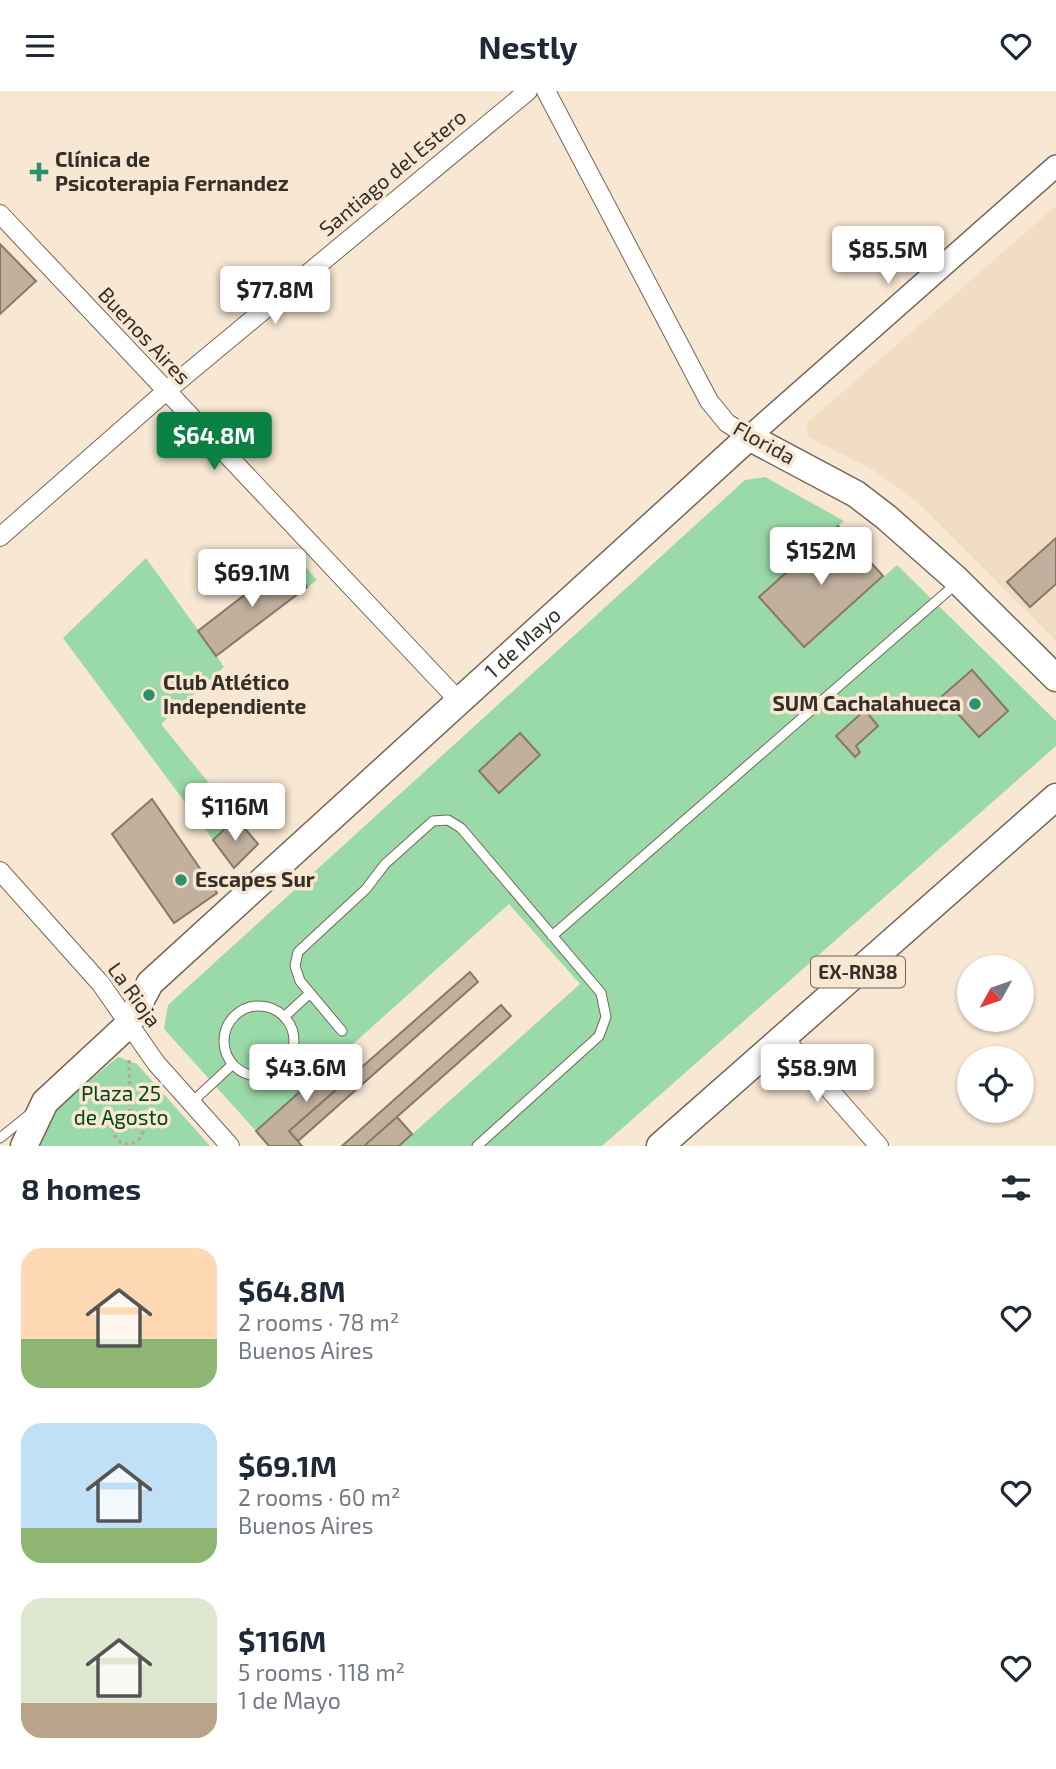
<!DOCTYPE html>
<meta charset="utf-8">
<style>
body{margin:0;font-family:"Exo 2",sans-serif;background:#f2f2f3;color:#1f2937;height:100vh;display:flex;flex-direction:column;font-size:26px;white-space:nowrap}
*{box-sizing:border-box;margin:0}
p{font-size:23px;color:#747a83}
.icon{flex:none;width:38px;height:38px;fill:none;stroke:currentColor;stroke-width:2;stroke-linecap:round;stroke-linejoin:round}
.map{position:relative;height:1055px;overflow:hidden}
.details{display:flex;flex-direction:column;background:#fff;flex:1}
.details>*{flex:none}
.needle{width:46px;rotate:230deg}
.tools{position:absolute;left:957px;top:864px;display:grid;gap:14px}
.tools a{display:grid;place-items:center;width:77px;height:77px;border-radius:50%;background:#fff;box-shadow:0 2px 5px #0004;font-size:35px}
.price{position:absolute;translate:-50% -60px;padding:0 16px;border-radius:7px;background:#fff;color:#222;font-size:23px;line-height:46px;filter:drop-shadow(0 2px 4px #0008)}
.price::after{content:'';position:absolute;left:50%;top:42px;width:21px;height:16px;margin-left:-10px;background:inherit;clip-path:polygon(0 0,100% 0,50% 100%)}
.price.current{background:#0b8043;color:#fff}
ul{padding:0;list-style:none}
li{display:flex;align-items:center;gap:21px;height:175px;padding:0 21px}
li span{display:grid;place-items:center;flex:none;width:196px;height:140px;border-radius:21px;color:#555}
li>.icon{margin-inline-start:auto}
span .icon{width:84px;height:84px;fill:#fffc;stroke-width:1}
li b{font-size:30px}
h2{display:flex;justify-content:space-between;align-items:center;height:84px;padding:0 21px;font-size:30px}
header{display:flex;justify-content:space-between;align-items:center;height:91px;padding:0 21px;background:#fff;font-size:32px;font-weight:700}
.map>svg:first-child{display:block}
</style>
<header><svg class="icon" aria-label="menu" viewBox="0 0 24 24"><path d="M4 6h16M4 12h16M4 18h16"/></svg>Nestly<svg class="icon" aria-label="heart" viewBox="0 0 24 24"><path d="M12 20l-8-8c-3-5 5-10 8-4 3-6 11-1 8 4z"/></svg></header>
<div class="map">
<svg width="1056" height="1055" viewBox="0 0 1056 1055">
<rect width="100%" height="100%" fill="#f7e7d3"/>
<path fill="#f2ddc3" d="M1056,115V550L918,412L872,378L808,346L807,332Z"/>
<path fill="#99daa8" d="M765,386L844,430L759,506L804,556L897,474L1056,630V655L602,1055H399L580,893L509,813L256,1040L164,938L168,914L745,389Z
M296,465L317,489L216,564L224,576L161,633L258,753L234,777L63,547L146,467L198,539Z
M118,966L137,973L210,1055H37L52,1021Z"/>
<path fill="#c0b09d" stroke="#877867" stroke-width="2" d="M0,153L36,190L0,223Z
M838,435L883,485L804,556L759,506Z
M1056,447V493L1030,516L1007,491Z
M287,471L307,496L216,565L198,540Z
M972,579L1008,620L979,646L942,605Z
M865,619L878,635L856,655L860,661L855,666L836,645Z
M520,642L540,664L499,702L479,680Z
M152,708L217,802L174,832L112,743Z
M236,727L258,753L234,777L213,749Z
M470,881L478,891L298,1050L289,1040Z
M501,914L511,925L364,1055H342Z
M342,963L358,980L289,1040L302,1055H269L256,1040Z
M397,1026L412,1043L399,1055H364Z"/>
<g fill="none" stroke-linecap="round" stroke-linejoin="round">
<defs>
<path id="service" d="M552,845L957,492
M224 950a35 35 0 1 1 70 0a35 35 0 1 1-70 0Z
M284,926L310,902
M342,940L300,890L295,875L298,861L366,798L385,773L433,730L448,729L461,737L601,902L606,926L599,945L477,1055
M191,1012L233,973
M0,1047L30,1023"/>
<path id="minor" d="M546,0L709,310L727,332L749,346
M0,123L459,610
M0,446L165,301L528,0
M0,780L101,893L156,972L230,1055
M783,946L879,1055"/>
<path id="tertiary" d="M749,346L1056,75"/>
<g id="primary">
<path id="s1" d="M24,1055L45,1011L128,934L150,892L749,346L856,403L886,426L955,487L1056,587"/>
<path d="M660,1055L1056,706"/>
</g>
</defs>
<use href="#service" stroke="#756756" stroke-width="11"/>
<use href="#minor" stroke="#756756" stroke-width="20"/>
<use href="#tertiary" stroke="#756756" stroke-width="24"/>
<use href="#primary" stroke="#756756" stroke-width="29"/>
<path stroke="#b5a898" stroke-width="3.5" stroke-dasharray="3.5 3.5" stroke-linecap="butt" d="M129,969L130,1023
M113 1038a15 15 0 1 1 30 0a15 15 0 1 1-30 0Z"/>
<use href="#service" stroke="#fff" stroke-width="9"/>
<use href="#minor" stroke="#fff" stroke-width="18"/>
<use href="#tertiary" stroke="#fff" stroke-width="21"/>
<use href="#primary" stroke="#fff" stroke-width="26"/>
</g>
<g fill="#2c916e" stroke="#f7e7d3" stroke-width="2.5">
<path d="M35.5 70.5h7v7h7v7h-7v7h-7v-7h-7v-7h7z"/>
<circle cx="149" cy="604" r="7"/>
<circle cx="975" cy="613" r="7"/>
<circle cx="181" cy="789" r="7"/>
</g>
<g text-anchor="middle" stroke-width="7" stroke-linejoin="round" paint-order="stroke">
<rect fill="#f7e7d3" stroke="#6f665b" stroke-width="2" x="811" y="865.5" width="94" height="31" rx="5"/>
<g font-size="19" font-weight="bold" fill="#352f27">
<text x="858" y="888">EX-RN38</text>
</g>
<g font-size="21" font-weight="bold" fill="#352f27" stroke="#f7e7d3" text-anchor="start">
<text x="55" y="76">Clínica de<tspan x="55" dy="24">Psicoterapia Fernandez</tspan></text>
<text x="163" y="599">Club Atlético<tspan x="163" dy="24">Independiente</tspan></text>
<text x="961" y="620" text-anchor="end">SUM Cachalahueca</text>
<text x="195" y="796">Escapes Sur</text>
</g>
<g font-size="21" fill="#352f27" stroke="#f7e7d3">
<text transform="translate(393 82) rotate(-40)" y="7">Santiago del Estero</text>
<text transform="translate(144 245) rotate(47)" y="7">Buenos Aires</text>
<text transform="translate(764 352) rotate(29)" y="7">Florida</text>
<text dy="7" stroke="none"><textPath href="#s1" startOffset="714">1 de Mayo</textPath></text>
<text transform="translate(134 904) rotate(54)" y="7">La Rioja</text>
</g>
<g font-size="21" fill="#00471e" stroke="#f7e7d3">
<text x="121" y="1010">Plaza 25<tspan x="121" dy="24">de Agosto</tspan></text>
</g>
</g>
</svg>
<div class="tools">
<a><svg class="needle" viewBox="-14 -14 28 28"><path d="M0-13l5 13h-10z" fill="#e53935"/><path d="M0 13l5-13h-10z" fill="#747a83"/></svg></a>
<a><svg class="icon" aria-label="locate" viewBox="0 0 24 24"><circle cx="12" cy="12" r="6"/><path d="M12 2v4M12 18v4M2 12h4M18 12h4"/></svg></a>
</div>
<b class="price" style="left:888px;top:195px">$85.5M</b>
<b class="price" style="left:275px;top:235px">$77.8M</b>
<b class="price current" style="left:214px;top:381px">$64.8M</b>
<b class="price" style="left:821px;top:496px">$152M</b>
<b class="price" style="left:252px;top:518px">$69.1M</b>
<b class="price" style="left:235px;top:752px">$116M</b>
<b class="price" style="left:306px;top:1013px">$43.6M</b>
<b class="price" style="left:817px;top:1013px">$58.9M</b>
</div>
<section class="details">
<h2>8 homes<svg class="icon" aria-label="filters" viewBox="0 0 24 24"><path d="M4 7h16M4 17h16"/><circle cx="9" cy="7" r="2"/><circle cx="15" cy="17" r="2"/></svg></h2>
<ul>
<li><span style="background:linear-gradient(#ffd9b3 65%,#8fb573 0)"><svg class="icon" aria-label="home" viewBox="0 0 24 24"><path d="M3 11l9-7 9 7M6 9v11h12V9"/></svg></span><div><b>$64.8M</b><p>2 rooms · 78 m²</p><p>Buenos Aires</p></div><svg class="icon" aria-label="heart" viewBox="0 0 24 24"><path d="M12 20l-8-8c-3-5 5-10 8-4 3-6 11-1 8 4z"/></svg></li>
<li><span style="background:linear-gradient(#bfe0f5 75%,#8fb573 0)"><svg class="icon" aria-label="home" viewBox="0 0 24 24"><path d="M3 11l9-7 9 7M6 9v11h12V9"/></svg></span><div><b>$69.1M</b><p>2 rooms · 60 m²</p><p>Buenos Aires</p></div><svg class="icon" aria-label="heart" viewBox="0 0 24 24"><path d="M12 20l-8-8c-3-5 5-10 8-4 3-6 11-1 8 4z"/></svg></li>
<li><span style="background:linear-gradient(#dfe7d0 75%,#b9a48a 0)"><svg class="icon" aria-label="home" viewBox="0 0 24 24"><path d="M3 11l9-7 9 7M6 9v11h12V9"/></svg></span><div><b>$116M</b><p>5 rooms · 118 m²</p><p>1 de Mayo</p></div><svg class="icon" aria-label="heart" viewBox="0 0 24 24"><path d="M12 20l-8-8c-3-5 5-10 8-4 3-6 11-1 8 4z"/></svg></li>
</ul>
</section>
